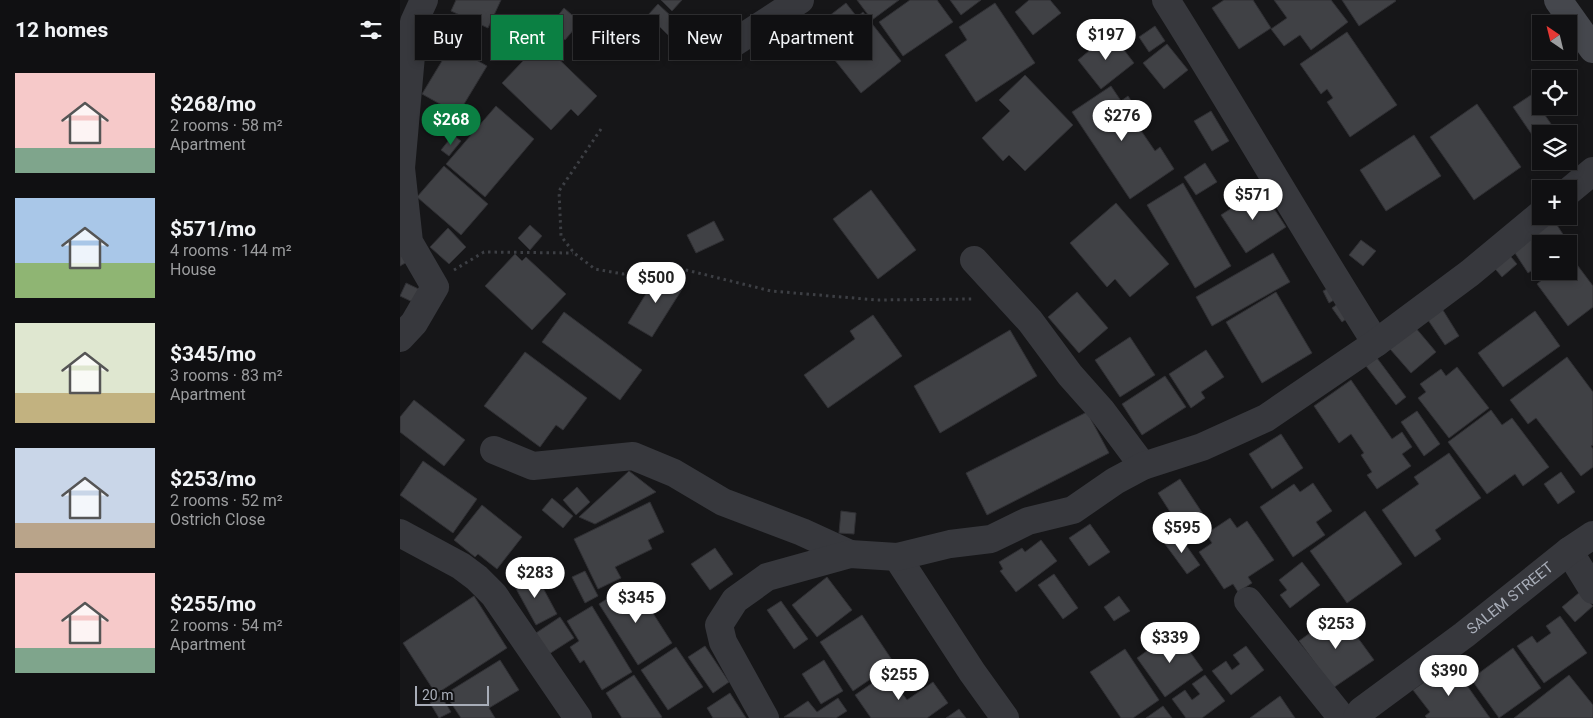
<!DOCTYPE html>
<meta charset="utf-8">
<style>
body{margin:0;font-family:Roboto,sans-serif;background:#19191b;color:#f1f3f6;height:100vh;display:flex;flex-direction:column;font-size:19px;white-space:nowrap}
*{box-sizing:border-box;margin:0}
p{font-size:16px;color:#9c9d9f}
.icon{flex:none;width:28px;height:28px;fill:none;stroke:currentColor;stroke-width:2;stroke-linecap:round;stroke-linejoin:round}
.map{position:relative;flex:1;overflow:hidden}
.panel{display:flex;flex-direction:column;background:#101012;width:400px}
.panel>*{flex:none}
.top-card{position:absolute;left:15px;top:15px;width:475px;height:45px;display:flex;gap:10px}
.needle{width:32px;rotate:325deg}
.fabs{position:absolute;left:1132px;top:15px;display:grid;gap:10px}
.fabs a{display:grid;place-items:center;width:45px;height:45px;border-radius:0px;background:#101012;box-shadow:0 2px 8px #0003,0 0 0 1px #303032;font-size:25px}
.scale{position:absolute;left:15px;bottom:12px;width:74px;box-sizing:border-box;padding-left:5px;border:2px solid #a8adb8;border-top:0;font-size:14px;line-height:18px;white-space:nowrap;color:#a8adb8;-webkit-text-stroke:4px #111113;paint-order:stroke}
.price{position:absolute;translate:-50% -42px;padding:0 11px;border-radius:18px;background:#fff;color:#222;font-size:16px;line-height:32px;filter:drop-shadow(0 1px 2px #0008)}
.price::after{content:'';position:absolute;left:50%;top:30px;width:15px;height:11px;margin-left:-8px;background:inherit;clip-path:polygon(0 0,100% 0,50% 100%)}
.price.current{background:#0b8043;color:#fff}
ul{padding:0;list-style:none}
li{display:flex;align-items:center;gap:15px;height:125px;padding:0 15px}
li span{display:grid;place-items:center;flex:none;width:140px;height:100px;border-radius:0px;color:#555}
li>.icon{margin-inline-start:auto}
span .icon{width:60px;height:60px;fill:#fffc;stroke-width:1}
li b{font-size:21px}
h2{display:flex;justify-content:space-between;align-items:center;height:60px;padding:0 15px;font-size:21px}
.pill{padding:0 18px;border-radius:0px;background:#101012;box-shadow:0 2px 8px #0003,0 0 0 1px #303032;font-size:18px;line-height:45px}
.pill.current{background:#0b8043;color:#fff}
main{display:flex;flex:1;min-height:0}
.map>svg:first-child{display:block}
</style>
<main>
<section class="panel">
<h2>12 homes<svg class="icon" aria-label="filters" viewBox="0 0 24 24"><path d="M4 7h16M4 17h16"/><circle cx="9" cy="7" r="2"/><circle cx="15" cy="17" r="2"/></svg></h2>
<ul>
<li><span style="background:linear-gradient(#f6c9c9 75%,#7fa58c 0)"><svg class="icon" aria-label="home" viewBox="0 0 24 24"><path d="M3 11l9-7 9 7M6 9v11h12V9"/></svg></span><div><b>$268/mo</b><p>2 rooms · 58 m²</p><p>Apartment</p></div></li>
<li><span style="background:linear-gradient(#a9c7e8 65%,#8fb573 0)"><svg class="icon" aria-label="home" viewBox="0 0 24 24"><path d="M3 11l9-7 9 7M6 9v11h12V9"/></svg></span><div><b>$571/mo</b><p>4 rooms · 144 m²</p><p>House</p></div></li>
<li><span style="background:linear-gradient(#dfe7d0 70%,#c2b280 0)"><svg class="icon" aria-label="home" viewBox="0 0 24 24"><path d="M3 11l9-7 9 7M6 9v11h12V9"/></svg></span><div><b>$345/mo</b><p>3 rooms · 83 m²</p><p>Apartment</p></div></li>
<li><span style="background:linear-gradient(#c9d6e8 75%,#b9a48a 0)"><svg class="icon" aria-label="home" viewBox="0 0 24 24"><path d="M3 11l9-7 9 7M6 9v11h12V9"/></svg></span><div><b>$253/mo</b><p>2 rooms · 52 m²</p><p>Ostrich Close</p></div></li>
<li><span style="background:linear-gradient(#f6c9c9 75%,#7fa58c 0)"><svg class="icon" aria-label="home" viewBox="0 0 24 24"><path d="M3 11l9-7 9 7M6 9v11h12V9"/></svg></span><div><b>$255/mo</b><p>2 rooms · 54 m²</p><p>Apartment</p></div></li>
</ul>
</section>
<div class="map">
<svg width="1193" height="718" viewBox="0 0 1193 718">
<rect width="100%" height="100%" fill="#161618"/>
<path fill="#404145" stroke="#303034" d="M56,0H101L88,28L51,11Z
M261,0H282L272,11Z
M457,0H499L472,20Z
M510,0H537L553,22L503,56L479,22Z
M550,0H581L561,15Z
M629,0H650L661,13L633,35L615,12Z
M824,0H853L871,28L839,49L812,8Z
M874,0H931L948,22L911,50L900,35L884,46L871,29L887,18Z
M942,0H995L996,1L959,26Z
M446,3L457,17L463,12L501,61L461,93L411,30Z
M595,3L635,63L576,102L545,55L567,40L559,27Z
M258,4L287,31L276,43L248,15Z
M164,8L180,22L165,40L149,27Z
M755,26L765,41L749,52L739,37Z
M947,32L997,105L950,137L927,102L933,98L927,89L921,94L900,64Z
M711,33L734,63L701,89L678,60Z
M141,42L197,96L178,116L171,109L151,130L102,83Z
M767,44L788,70L764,89L743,63Z
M51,46L87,66L58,114L22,94Z
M625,75L673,125L625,171L609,155L603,161L582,138L610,111L599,100Z
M711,86L721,101L728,96L740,114L733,119L755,151L760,147L774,169L730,199L672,112Z
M1131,95L1158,134H1141V148L1113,107Z
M1077,104L1121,167L1074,200L1030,137Z
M96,106L134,139L85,197L46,164Z
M811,111L829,141L812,151L794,121Z
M53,135L61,141L49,156L41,150Z
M1014,135L1041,176L986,211L960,170Z
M805,163L817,182L796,195L784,177Z
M44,166L88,204L61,235L17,197Z
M783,183L831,266L795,288L747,205Z
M861,189L886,227L846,253L821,215Z
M471,190L516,250L478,279L433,219Z
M716,203L769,264L730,297L715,279L707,287L670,243Z
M1153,219L1170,245L1141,244V264L1128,273L1111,247Z
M314,221L324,240L296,253L287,235Z
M130,225L142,236L130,250L118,238Z
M48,228L66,247L49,264L30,247Z
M961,240L976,251L963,266L949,255Z
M1106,251L1117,264L1102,277L1091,264Z
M0,252L7,262L0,266Z
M873,253L890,282L812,326L796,297Z
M115,254L122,261L126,257L166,294L132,330L85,286Z
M1169,254L1193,286V307L1168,326L1137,284L1148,275L1145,271H1169Z
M260,271L284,286L252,337L228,323Z
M6,283L25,292L19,305L0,296Z
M933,286L939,297L929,303L923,291Z
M677,292L708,328L679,353L648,317Z
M876,292L912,353L862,383L826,322Z
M946,298L956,312L942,322L932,308Z
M1041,307L1059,336L1045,345L1026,317Z
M1135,311L1160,346L1103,387L1078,353Z
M164,312L242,370L220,400L142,342Z
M473,315L502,356L428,408L404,375L455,339L450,331Z
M1015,327L1036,352L1011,373L990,349Z
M610,330L637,376L540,433L514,386Z
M730,337L755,375L720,397L695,360Z
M806,350L824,377L801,392L805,398L791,408L769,374Z
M125,352L187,398L163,430L156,425L140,447L84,406Z
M1167,357L1193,392V445L1191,446L1193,449V467L1181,476L1136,418L1128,424L1110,400Z
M977,358L1006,397L996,405L966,366Z
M1057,367L1089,408L1049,438L1018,398L1026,392L1020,384L1041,369L1046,376Z
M765,376L786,407L742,435L722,404Z
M951,380L992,439L1002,432L1012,447L1002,454L1011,466L977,489L967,475L972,472L961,455L964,453L951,434L939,443L914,406Z
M14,400L65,440L44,466L0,432V417Z
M1091,410L1102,425L1112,418L1149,467L1123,486L1115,474L1087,494L1048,442Z
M1017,411L1040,444L1024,456L1001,422Z
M687,412L709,453L587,515L566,473Z
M881,434L903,468L872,489L849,454Z
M1049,453L1081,498L1035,530L1041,539L1015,557L982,510L1019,484L1014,477Z
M23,461L77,499L53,533L0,495Z
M229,471L256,492L195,524L179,517Z
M1161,472L1175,492L1158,504L1144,484Z
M780,479L803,514L781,529L758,493Z
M913,483L932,511L916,522L925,535L893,557L860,507L894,484L900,492Z
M177,487L190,502L176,515L163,500Z
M152,498L173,516L163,528L142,510Z
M250,502L264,532L248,540L252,549L215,567L221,578L198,589L174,539Z
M82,505L122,537L97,569L78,554L75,557L54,540Z
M441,511L456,513L454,534L439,533Z
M965,511L1002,564L947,603L910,551Z
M830,518L837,528L847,521L874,560L848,577L852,583L838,592L833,584L824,589L799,552L812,543L806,534Z
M690,524L710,552L689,566L669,538Z
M778,534L800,565L787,574L765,544Z
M641,540L657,561L616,592L600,571L603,569L599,562L622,548L625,552Z
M315,548L333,574L310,590L291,564Z
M902,562L920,585L890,608L880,595L887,590L879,580Z
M185,571L198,596L185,603L172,577Z
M135,573L157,614L136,625L114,585Z
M654,574L678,608L663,619L638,585Z
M427,577L452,610L417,637L392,605Z
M233,582L272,643L238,665L199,604Z
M1180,592L1193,606L1175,622L1162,607Z
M74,596L107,648L36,694L3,643Z
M719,596L730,611L714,621L704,607Z
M381,601L408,639L394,649L367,610Z
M192,606L232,672L202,690L184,660L180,663L170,647L179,641L167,621Z
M939,612L974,660L933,688L899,641Z
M462,615L494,663L453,691L420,642Z
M1160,616L1187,653L1144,683L1117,646L1132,636L1137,643L1151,633L1146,626Z
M160,617L174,638L149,654L136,633Z
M775,631L803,670L765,697L737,658Z
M305,646L329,682L313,693L288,657Z
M846,646L864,670L831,695L812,671L826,661L832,670L840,664L833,655Z
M276,647L303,687L268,710L241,670Z
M1113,648L1141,688L1099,718L1071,679Z
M725,649L759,700L733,718H721L690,672Z
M100,660L119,690L89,708L95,718H61L45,694Z
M424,660L443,691L421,704L402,674Z
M1051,663L1090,718H1027L1025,716L1030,712L1013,690Z
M487,673L507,700L533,682L548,703L527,718H471L455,695Z
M234,675L262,717L260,718H222L206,693Z
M805,675L825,701L802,718H786L772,699L785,690L792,700L800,694L792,684Z
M1169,675L1193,705V718H1114Z
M330,693L346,718H313L307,708Z
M41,696L51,712L39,718L30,703Z
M880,696L895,718H850Z
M438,698L447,711L436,718L384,717L408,701L417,712Z
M763,706L772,718H746Z
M559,709L566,718H546Z"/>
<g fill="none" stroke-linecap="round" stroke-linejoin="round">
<path stroke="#3d3f44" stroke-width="3" stroke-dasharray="2.5 4" stroke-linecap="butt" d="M201,129L159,191L161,236L174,253L195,269L223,274L270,266L371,291L477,300L573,299
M54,270L84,252L173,253"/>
<g stroke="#37383d" stroke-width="28">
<path d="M766,0C838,114 904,230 976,343"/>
<path d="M329,46L400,0"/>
<path d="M1169,191L1193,171"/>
<path d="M574,260L630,321L670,375L702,411L743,466"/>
<path d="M0,338L14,323L35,287L9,242L1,168L14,22L24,0"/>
<path d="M94,450L133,466L233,456L274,473L323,502L402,532L450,554"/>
<path d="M0,533L61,566L77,578L94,595L178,718"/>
<path d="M1169,551L1193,590"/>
<path d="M497,557L572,672L605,718"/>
<path d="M848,601L942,718"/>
<path d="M365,718L323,642L319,625L335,600L367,577L450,554L497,557L550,544L591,539L628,521L673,510L715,481L743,466L802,447L866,418L976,343L1070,273L1141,214"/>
<path id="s1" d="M957,718L961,711L1064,635L1169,551L1193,535"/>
</g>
<path stroke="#45474d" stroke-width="28" d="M1158,0L1193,49"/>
</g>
<g text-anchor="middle" stroke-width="4" stroke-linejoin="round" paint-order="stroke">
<g font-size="15" fill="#a8adb8" stroke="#111113">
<text dy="5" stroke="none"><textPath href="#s1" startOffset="195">SALEM STREET</textPath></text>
</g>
</g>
</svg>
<div class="fabs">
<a><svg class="needle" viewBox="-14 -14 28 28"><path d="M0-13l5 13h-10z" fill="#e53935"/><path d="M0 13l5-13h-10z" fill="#9c9d9f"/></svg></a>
<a><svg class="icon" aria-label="locate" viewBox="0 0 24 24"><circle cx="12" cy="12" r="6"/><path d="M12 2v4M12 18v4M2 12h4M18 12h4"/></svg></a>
<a><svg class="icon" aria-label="layers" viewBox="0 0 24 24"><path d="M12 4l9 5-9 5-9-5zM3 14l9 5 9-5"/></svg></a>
<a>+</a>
<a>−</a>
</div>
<div class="scale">20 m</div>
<b class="price" style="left:706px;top:61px">$197</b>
<b class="price" style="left:722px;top:142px">$276</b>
<b class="price current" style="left:51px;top:146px">$268</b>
<b class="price" style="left:853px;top:221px">$571</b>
<b class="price" style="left:256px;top:304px">$500</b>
<b class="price" style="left:782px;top:554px">$595</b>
<b class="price" style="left:135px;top:599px">$283</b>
<b class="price" style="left:236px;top:624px">$345</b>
<b class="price" style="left:936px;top:650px">$253</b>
<b class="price" style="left:770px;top:664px">$339</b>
<b class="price" style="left:1049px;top:697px">$390</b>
<b class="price" style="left:499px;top:701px">$255</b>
<div class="top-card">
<a class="pill">Buy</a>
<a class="pill current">Rent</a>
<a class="pill">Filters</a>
<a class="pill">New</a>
<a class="pill">Apartment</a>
</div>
</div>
</main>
